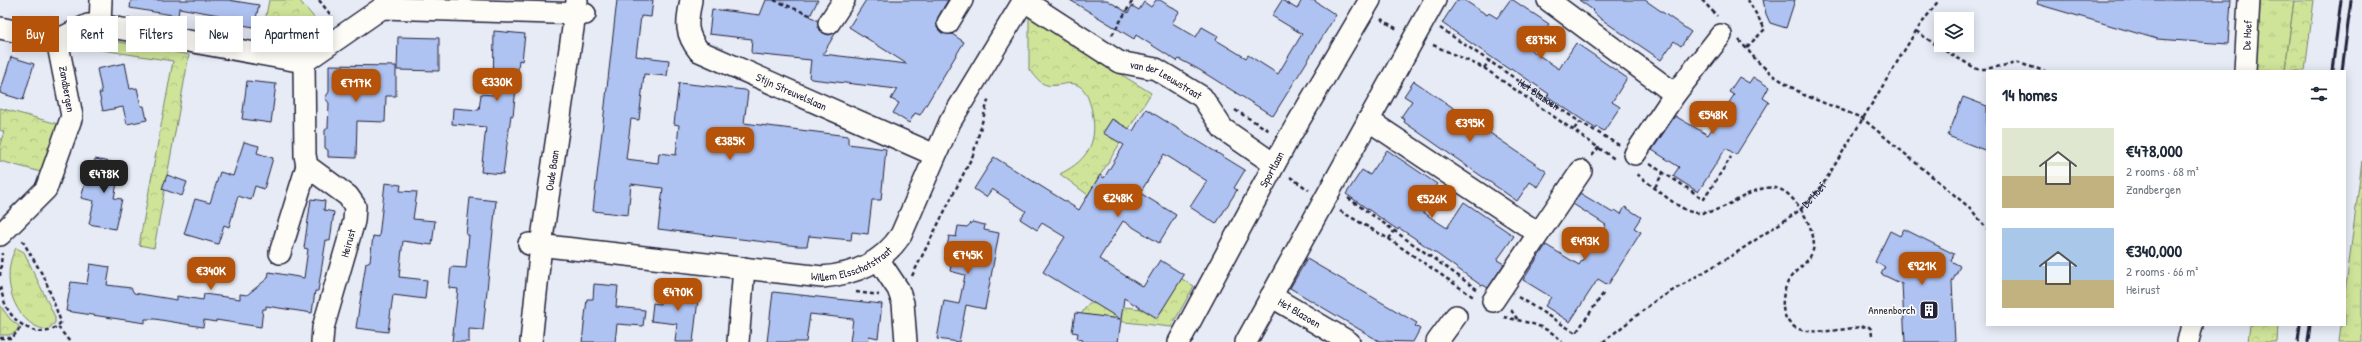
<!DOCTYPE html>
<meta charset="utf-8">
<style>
body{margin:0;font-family:"Patrick Hand",sans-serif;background:#f2f2f3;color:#1f2937;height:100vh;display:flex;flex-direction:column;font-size:15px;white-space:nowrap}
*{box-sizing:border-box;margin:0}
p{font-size:13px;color:#747a83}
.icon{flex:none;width:22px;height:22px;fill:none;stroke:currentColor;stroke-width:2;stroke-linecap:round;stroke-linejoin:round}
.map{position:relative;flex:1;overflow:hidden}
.panel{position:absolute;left:1986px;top:70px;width:360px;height:256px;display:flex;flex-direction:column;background:#fff;border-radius:0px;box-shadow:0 2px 10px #0003}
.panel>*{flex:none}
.guide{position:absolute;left:12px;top:16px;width:380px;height:36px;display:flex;gap:8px}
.controls{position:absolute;left:1934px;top:12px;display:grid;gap:8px}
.controls a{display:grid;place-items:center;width:40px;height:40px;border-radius:0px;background:#fff;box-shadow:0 2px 10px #0003;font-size:20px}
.price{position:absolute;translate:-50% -34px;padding:0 9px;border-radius:8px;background:#b45309;color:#fff;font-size:13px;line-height:26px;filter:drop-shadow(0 1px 2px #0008)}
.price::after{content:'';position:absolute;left:50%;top:24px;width:12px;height:9px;margin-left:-6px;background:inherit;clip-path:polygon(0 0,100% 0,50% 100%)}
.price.selected{background:#222;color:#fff}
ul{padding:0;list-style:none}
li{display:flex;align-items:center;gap:12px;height:100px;padding:0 16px}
li span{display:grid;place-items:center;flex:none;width:112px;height:80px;border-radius:0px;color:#555}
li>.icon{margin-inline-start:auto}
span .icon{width:48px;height:48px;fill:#fffc;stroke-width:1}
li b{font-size:17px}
h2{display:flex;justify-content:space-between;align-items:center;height:48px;padding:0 16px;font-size:17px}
.chip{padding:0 14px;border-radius:0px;background:#fff;box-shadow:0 2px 10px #0003;font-size:14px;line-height:36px}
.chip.selected{background:#b45309;color:#fff}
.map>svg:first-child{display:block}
</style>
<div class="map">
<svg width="2362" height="342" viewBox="0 0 2362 342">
<defs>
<pattern id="grass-tufts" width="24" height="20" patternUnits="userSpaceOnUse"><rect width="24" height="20" fill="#cfe499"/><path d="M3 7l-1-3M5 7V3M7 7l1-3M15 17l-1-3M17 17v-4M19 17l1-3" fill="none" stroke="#b1c385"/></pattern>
<pattern id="forest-crowns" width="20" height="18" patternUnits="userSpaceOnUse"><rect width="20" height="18" fill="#cfe499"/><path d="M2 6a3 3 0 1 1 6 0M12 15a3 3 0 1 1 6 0" fill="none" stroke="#b1c385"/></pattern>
</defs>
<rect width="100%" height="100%" fill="#e6ebf6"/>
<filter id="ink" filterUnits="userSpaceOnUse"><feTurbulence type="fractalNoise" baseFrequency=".025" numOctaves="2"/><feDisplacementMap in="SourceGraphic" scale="8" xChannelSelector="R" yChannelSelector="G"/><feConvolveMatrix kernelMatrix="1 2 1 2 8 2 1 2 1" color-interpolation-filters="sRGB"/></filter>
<g filter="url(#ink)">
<path fill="url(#grass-tufts)" stroke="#78836a" d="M2260,0H2294L2285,71H2255Z
M2362,161V342H2339L2341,325H2345V294Z
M16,248L24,252L55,317V323L47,330C12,324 0,275 16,248Z"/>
<path fill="url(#forest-crowns)" stroke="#78836a" d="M269,0H299L330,36L303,52L260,48Z
M2294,0H2314L2305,71H2285Z
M1029,17L1151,93L1088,195L1060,174C1090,159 1099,140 1091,107C1089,101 1087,93 1082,88C1070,78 1059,88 1047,85C1039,84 1035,74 1029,70Z
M98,38L189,55L154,248L139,245L173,61L76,46Z
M0,108L58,124L41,172L0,161V144L4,132L0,130Z
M1180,278L1194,286L1171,327L1079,317L1089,303L1159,311Z
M0,305L10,319L19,326L16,332L9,335H0Z
M2250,325H2278L2277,342H2248Z"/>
<path fill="#afc3f2" stroke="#22223b" d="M131,0H228L259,5L254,27L218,21L219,15L179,8L178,16L130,8Z
M617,0H653L651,17L641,16L636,56L669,60L667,76L644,74L639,120L631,119L626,159L658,163L659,153L676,155L679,125L674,124L679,83L745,90L748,92L744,123L848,136V144L886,149L881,200H872L868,234L852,232L851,240L809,236L807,246H798L658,229L663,188L631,184L628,215L593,211Z
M766,0H818L810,16L818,21V28L823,33L829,35L836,32L823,54L907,64L849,27L866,0H948L938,17L937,28L942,33L952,34L964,42L920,115L915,113L909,123L893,113L899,103L891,99L897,89L811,79L809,77L811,60L753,54L751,52L752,39L709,34L712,9L760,15Z
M1070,0H1107L1128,13L1132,6L1139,10L1144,2L1151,7L1156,0H1160L1179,12L1172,23L1196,37L1202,27L1218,36L1216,40L1246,58L1248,55L1278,74L1302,34L1272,16L1282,0L1297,9L1302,0H1313L1336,15L1273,116L1198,69L1179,59L1177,61L1136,35L1134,39Z
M1457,0H1464L1487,15L1489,13L1497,18L1510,0H1513L1549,24L1531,50L1559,69L1576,43L1627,78L1612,102L1620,107L1604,131L1597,127L1596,129L1547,96L1549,94L1524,77L1511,68L1510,70L1442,23Z
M1579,0H1645L1691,32L1681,46L1674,41L1661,60L1601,19L1592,11L1593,10Z
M1763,0H1795L1786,28L1770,23L1766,14Z
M2038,0H2231L2228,44L2157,39L2037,4Z
M494,31L525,34L522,61L519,60L513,116L511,115L503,174L481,172L486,127L452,124L453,108L479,110L481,94L493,95Z
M398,37L439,38V71L397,70Z
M11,57L34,64L23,100L0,93Z
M125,63L130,89L137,88L141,106H144L147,120L127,124L123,107L103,111L99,93H102L97,69Z
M329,65L396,66V96H386L385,122L357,121L356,158L328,157V150L325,148V130L328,128L329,103L325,98L329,92Z
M1739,77L1749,83L1753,77L1769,87L1763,98L1769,102L1736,155L1726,148L1698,192L1673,176L1679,167L1652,150L1675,116L1708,135L1734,95L1729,92Z
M247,81L276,84L271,123L242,119Z
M1414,81L1547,172L1538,187L1530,182L1517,201L1404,122L1405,120L1401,117L1412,101L1404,96Z
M1963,97L1987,106V151L1948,136Z
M1146,109L1245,170L1234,188L1237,190L1216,224L1190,207L1207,181L1164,154L1140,193L1176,215L1159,243L1123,221L1099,259L1143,287L1160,260L1184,275L1157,318L1124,298L1118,342H1082L1083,340L1077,339L1078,333L1072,332L1075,313L1120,319L1043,272L1065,237L1042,223L1037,230L1020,219L1026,211L992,189L986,197L974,189L994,157L1079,210L1100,175L1104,178L1124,145L1103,133L1112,119L1133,131Z
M244,142L259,146L257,153L273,158L264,189L255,186L251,200L238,196L229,227L224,225L218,244L184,234L195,199L210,203L220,172L233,176Z
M1387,150L1437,184L1419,209L1433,219L1447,228L1464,202L1514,236L1497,260L1504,264L1488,288L1483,285L1482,286L1413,237L1399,228L1398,230L1346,194L1362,170L1370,175Z
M95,159L121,164L114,198L122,199L115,229L89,224L94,201L81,198L85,184L90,185Z
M167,175L187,182L182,196L162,189Z
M385,183L401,185L400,191L417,192L413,219L435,221L432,245L403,241L402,249L399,277L427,280L425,299L393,295L388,332L356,328L366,263L370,261L373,236L379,237Z
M1580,193L1613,213L1615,210L1621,214L1625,207L1641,217L1634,228L1641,232L1608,285L1598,279L1570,322L1545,306L1551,297L1523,280L1546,245L1579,265L1606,225L1573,204Z
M470,198L496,201L483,330L469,329V342H452L458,289L449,288L451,267L466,268L469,235H466Z
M311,199L325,201L324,210L334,212L330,241L326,240L318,291H315L312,313L266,306V309H263L261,327L216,320V322L204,320L203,327L155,319H145V323L66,311L71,282L87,284L90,264L110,267L107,285L131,288L134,293L177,300V296L203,300L204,294L240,299V294L247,295L268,278L269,272L304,278L308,249L304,248Z
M972,222L985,225L984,230L999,233L985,309L966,305L959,342L937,339L944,301L959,304L965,275L950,271L952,260L945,259L949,236L956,237L958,226L967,227Z
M1904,229L1954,254L1951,261L1960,266L1952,282L1955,342H1905L1902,284L1881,274L1885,267L1875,262L1890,231L1900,236Z
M1307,259L1417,323L1415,326L1420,329L1413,342L1379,341L1290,288Z
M594,284L618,286L616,307L645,310L643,326L617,324L615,342H582L587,299H593Z
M663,287L699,291L693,342H675L677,324L651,321L653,303L660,304Z
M773,292L882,304L878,338L869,336L868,342H850L853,319L810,314L806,342H767Z"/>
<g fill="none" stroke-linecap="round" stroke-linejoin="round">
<defs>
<g id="minor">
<path id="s3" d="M691,0C687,22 684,32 699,51L935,155"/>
<path id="s4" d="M1023,0L1119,62L1156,69L1202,97L1223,129L1274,164"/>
<path d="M1548,0L1675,94"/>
<path d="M829,23L844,0"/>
<path d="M948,23L962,0"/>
<path d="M100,25L101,0"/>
<path d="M0,28L57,40L88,25H100L304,62L382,8L585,14"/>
<path d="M304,62L305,155L307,166L348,196L355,206L354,221L323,328L322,342"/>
<path id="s5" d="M2245,71L2249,0"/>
<path d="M1368,120L1538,233"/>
<path d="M1635,154L1675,94L1721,35"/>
<path d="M0,235L46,189L72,116L57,40"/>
<path id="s6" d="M529,244L822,277C856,274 882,263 901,235L950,122L1024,0"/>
<path d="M280,253L307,166"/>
<path d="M878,259L898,289L903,303L906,342"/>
<path id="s7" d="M1271,296L1349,342"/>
<path d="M1493,301L1581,171"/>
<path id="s8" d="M531,342L541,245L577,1"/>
<path d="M738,342L744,268"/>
<path id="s9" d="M1179,342L1287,141L1370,0"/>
<path d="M1246,342L1435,0"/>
<path d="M1437,342L1456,316"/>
<path d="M2188,342L2192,325"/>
</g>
</defs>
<use href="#minor" stroke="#22223b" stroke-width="24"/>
<g stroke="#22223b" stroke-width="2.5" stroke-dasharray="4 3" stroke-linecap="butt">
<path d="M319,0L333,18"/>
<path d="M774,0L812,16"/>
<path d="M1702,0L1717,16"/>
<path d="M1381,19L1397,29"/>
<path id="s1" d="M1440,28L1580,122L1619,145"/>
<path d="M1916,31L1942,49L1977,69H1985L2018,63L2045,71"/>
<path d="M1112,35L1133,0"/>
<path d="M1739,40L1758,62L1774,76L1804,95L1862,118L1970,208L1987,229"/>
<path d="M1433,45L1484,68L1616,160"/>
<path d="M1747,47L1765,29L1748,0"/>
<path d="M1484,68L1490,60"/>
<path d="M1235,110L1270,131"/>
<path d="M1574,129L1580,122"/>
<path d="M1592,156L1599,147"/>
<path d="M1650,164L1704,199L1731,157"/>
<path d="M1637,174C1650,184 1672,203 1686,210C1721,226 1756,172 1785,192C1799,201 1818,234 1813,250C1809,264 1795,269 1789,280C1778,300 1780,329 1808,331C1828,333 1849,328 1868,326L1871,329L1872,335"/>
<path d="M1290,177L1309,190"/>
<path d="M1655,187L1663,173"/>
<path d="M1348,198L1478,290"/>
<path d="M1340,211L1389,239L1475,298"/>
<path d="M1389,239L1394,231"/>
<path d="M0,276L2,253"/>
<path d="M912,276L973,155L989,97"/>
<path d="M0,287C2,294 4,302 7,308C18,328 46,342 61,322L45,279L22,240"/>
<path d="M856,292L879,295"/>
<path d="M1518,297L1576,333L1605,291"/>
<path d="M1511,310L1518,320"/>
<path d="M1504,317C1525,322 1548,325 1562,342"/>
<path d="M58,327L70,342"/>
<path d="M0,338H12L22,326"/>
<path id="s2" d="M1603,342L1655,301L1736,253L1800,210L1822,186L1916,31L1939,0"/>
</g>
<use href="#minor" stroke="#fdfcf7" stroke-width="21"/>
<path stroke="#22223b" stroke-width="3" d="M2332,71L2341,0
M2342,71L2351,0
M2298,342L2300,325
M2308,342L2310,325"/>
</g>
</g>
<defs>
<symbol id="building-square" viewBox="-11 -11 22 22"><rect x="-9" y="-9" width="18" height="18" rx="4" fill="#22223b" stroke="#fdfcf7"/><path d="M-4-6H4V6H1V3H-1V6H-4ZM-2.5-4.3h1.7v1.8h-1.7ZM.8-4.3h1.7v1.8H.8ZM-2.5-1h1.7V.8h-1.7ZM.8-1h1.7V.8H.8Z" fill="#fff"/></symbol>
</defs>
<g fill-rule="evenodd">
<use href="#building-square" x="1918" y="299" width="22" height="22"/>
</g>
<g text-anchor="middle" stroke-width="3.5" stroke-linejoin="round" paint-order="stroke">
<g font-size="11" fill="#22223b" stroke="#fdfcf7">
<text dy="4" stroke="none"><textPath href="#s5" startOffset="36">De Hoef</textPath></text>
<text dy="4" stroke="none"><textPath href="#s4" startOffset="165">van der Leeuwstraat</textPath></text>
<text transform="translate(67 89) rotate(80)" y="4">Zandbergen</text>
<text dy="4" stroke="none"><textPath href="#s3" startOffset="155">Stijn Streuvelslaan</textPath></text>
<text dy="4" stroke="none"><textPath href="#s1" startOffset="119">Het Blazoen</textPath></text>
<text dy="4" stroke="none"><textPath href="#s9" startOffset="196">Sportlaan</textPath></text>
<text dy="4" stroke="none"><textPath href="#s8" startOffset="173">Oude Baan</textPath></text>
<text dy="4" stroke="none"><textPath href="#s2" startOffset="258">De Hoef</textPath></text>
<text transform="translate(348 243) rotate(-74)" y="4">Heirust</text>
<text dy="4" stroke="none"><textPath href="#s6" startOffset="327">Willem Elsschotstraat</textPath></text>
<text dy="4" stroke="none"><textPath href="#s7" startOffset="33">Het Blazoen</textPath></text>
</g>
<g font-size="11" fill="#22223b" stroke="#fdfcf7" text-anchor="end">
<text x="1915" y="314">Annenborch</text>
</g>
</g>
</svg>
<div class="controls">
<a><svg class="icon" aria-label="layers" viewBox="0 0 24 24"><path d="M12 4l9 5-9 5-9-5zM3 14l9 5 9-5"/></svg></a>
</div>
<b class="price" style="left:1541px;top:60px">€875K</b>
<b class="price" style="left:497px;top:102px">€330K</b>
<b class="price" style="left:356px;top:103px">€717K</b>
<b class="price" style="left:1713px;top:135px">€548K</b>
<b class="price" style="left:1470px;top:143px">€395K</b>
<b class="price" style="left:730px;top:161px">€385K</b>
<b class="price selected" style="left:104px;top:194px">€478K</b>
<b class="price" style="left:1118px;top:218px">€248K</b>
<b class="price" style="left:1432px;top:219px">€526K</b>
<b class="price" style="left:1585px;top:261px">€493K</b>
<b class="price" style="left:968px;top:275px">€745K</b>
<b class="price" style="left:1922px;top:286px">€921K</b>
<b class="price" style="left:211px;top:291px">€340K</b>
<b class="price" style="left:678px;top:312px">€470K</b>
<div class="guide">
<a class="chip selected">Buy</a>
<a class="chip">Rent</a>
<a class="chip">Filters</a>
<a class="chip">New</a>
<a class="chip">Apartment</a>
</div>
<section class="panel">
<h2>14 homes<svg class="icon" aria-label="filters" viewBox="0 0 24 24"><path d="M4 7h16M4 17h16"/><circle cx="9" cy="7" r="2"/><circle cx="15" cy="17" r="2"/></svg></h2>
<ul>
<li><span style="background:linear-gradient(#dfe7d0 60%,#c2b280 0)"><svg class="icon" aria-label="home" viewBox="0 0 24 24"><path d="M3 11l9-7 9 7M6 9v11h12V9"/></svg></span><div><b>€478,000</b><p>2 rooms · 68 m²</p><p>Zandbergen</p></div></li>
<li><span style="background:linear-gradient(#a9c7e8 65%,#c2b280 0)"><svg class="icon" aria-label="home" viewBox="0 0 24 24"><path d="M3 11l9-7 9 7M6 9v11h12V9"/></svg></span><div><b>€340,000</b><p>2 rooms · 66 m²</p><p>Heirust</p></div></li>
</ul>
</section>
</div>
